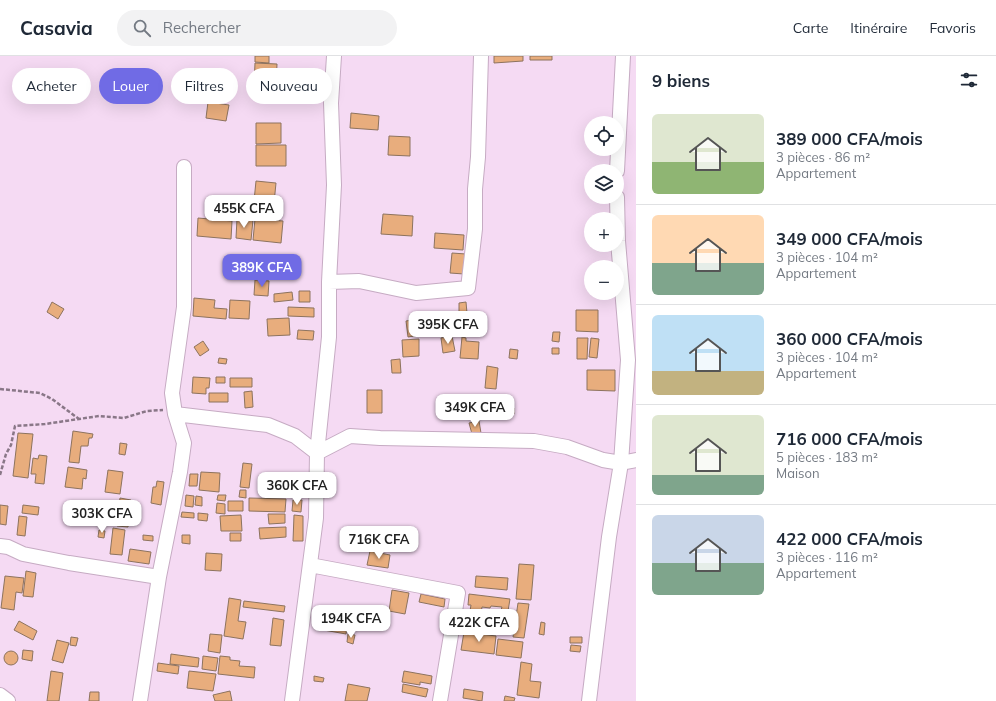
<!DOCTYPE html>
<html lang="fr">
<meta charset="utf-8">
<style>
body{margin:0;font-family:Mulish,sans-serif;background:#f2f2f3;color:#1f2937;height:100vh;display:flex;flex-direction:column;font-size:15px;white-space:nowrap}
*{box-sizing:border-box;margin:0}
p{font-size:13px;color:#747a83}
.icon{flex:none;width:22px;height:22px;fill:none;stroke:currentColor;stroke-width:2;stroke-linecap:round;stroke-linejoin:round}
.map{position:relative;flex:1;overflow:hidden}
.side{display:flex;flex-direction:column;background:#fff;width:360px}
.side>*{flex:none}
.banner{position:absolute;left:12px;top:12px;width:380px;height:36px;display:flex;gap:8px}
.buttons{position:absolute;left:584px;top:60px;display:grid;gap:8px}
.buttons a{display:grid;place-items:center;width:40px;height:40px;border-radius:50%;background:#fff;box-shadow:0 4px 16px #0002;font-size:20px}
.price{position:absolute;translate:-50% -34px;padding:0 9px;border-radius:8px;background:#fff;color:#222;font-size:13px;line-height:26px;filter:drop-shadow(0 1px 2px #0008)}
.price::after{content:'';position:absolute;left:50%;top:24px;width:12px;height:9px;margin-left:-6px;background:inherit;clip-path:polygon(0 0,100% 0,50% 100%)}
.price.current{background:#706be5;color:#fff}
ul{padding:0;list-style:none}
li{display:flex;align-items:center;gap:12px;height:100px;padding:0 16px}
li+li{border-top:1px solid #e0e1e3}
li span{display:grid;place-items:center;flex:none;width:112px;height:80px;border-radius:6px;color:#555}
li>.icon{margin-inline-start:auto}
span .icon{width:48px;height:48px;fill:#fffc;stroke-width:1}
li b{font-size:17px}
h2{display:flex;justify-content:space-between;align-items:center;height:48px;padding:0 16px;font-size:17px}
.pill{padding:0 14px;border-radius:18px;background:#fff;box-shadow:0 4px 16px #0002;font-size:14px;line-height:36px}
.pill.current{background:#706be5;color:#fff}
header{display:flex;align-items:center;gap:24px;box-sizing:border-box;height:56px;padding:0 20px;background:#fff;border-bottom:1px solid #e0e1e3}
header strong{font-size:19px}
nav{display:flex;gap:22px;margin-inline-start:auto;font-size:14px}
.search{width:280px;height:36px;background:#f2f2f3;display:flex;align-items:center;gap:10px;box-sizing:border-box;padding:0 14px;border-radius:22px;color:#747a83;font-size:15px}
main{display:flex;flex:1;min-height:0}
.map>svg:first-child{display:block}
</style>
<header>
<strong>Casavia</strong>
<div class="search"><svg class="icon" aria-label="search" viewBox="0 0 24 24"><circle cx="10" cy="10" r="6"/><path d="M15 15l6 6"/></svg>Rechercher</div>
<nav><a>Carte</a><a>Itinéraire</a><a>Favoris</a></nav>
</header>
<main>
<div class="map">
<svg width="636" height="645" viewBox="0 0 636 645">
<rect width="100%" height="100%" fill="#f5daf3"/>
<path fill="#e8ad7d" stroke="#8d735e" d="M255,0H269V7L255,6Z
M494,0H523V5L494,7Z
M530,0H552V4H530Z
M255,7L277,8L276,30H254Z
M208,46L229,49L226,65L206,62Z
M351,57L379,60L378,74L350,72Z
M256,67H281V87L256,88Z
M389,80L410,81V100L388,99Z
M256,89H286V110H256Z
M256,125L276,127L274,147L254,145Z
M383,158L413,160L412,180L381,178Z
M198,162L232,165L231,183L197,180Z
M237,163L253,164L251,184L236,182Z
M255,163L283,165L281,187L253,184Z
M435,177L464,179L463,194L434,192Z
M452,197L466,198L464,218L450,217Z
M255,201L284,203L282,220L266,219V222L253,221Z
M255,224L269,225L268,240L254,239Z
M299,235H310V246H299Z
M292,236L293,244L274,246V238Z
M194,242L215,244L214,252L227,253L226,263L193,260Z
M230,244L250,245L249,263L229,262Z
M52,246L64,253L58,263L47,256Z
M466,246L467,257H459V247Z
M288,251L314,252V261L288,260Z
M576,254H598V276L576,275Z
M289,262L290,279L268,280L267,263Z
M418,263L421,279L408,281L406,265Z
M298,274L314,275L313,284L297,283Z
M553,276H560L559,286L552,285Z
M452,280L455,295L443,297L441,282Z
M462,281L466,282V285L479,286L478,303L460,302Z
M577,282H588L587,303H577Z
M591,282L599,283L597,302L589,301Z
M419,283V300L403,301L402,284Z
M203,285L209,294L200,300L194,291Z
M552,292H559V298H552Z
M510,293L518,294L517,303L509,302Z
M219,302L227,303L226,308L218,307Z
M400,303L401,317H392L391,304Z
M487,310L498,312L496,333L485,332Z
M587,314H615V335L587,334Z
M193,321L210,322L209,332H206V338L192,337Z
M216,321H225V327H216Z
M230,322H252V331H230Z
M367,334H382V357H367Z
M252,335L253,351L245,352L244,336Z
M209,337H228V346H209Z
M499,352H514V358H499Z
M479,365L481,377L472,378L469,367Z
M73,375L93,378L92,382H89L88,390H81L79,407L69,406Z
M18,377L33,378L28,422L13,420Z
M120,387L127,388L125,399L119,398Z
M39,399L47,400L44,428L35,427L36,418H31L33,402L38,403Z
M243,407L252,408L249,432L240,431Z
M68,411L87,414L86,423L83,422L82,433L65,431Z
M108,414L123,416L120,438L105,436Z
M201,416L220,417L219,436L199,434Z
M190,418H198L197,430H189Z
M157,425L164,426L161,449L151,447L153,431H156Z
M240,434H246V442L239,441Z
M186,439L194,440L193,451L185,450Z
M218,439H226L225,445L217,444Z
M196,440L202,441V450L195,449Z
M120,442L131,444L128,471L117,470Z
M249,442L286,443L285,456L249,455Z
M293,444H302L301,456L292,455Z
M228,445H243V455H228Z
M217,447L225,448V458L216,457Z
M0,449L8,450L6,469L0,468Z
M23,449L39,451L38,459L22,457Z
M182,456L194,457V462L181,461Z
M198,457L208,458L207,465L198,464Z
M268,458H285V467L269,468Z
M241,459L242,475H221L220,460Z
M294,459L303,460V485H293Z
M19,460L27,461L25,480L17,479Z
M286,471V481L260,483L259,472Z
M113,472L125,474L122,499L110,498Z
M99,474L105,475L104,482L98,481Z
M230,477H241V485H230Z
M143,479L153,480V485L143,484Z
M182,479H190V488L182,487Z
M130,493L151,496L149,508L128,505Z
M370,495L390,499L388,512L367,509Z
M206,497L222,498L221,515L205,514Z
M519,508L534,509L531,544L516,543Z
M26,515L36,517L33,541L23,540Z
M5,520L24,522L22,537L16,536L14,554L1,552Z
M476,520L508,522L507,534L475,531Z
M392,534L409,537L405,558L389,555Z
M421,538L445,543L444,551L419,546Z
M469,538L510,543L508,555L501,554L502,551L491,550L490,552L482,551L479,569H484V576L463,573L464,566L468,567L471,549H468Z
M229,542L241,544L238,565L246,566L243,583L224,580Z
M244,545L285,550L284,556L243,551Z
M518,547L529,548L524,582L513,581Z
M373,554L381,556L378,569L370,568Z
M321,560L348,565L346,578L318,573Z
M273,562L284,564L281,590L270,589Z
M19,565L37,575L33,584L14,574Z
M541,566L545,567L544,579L539,578Z
M464,576L496,580L494,598L461,594Z
M210,578L222,579L220,597L208,595Z
M348,578L355,579L353,588L347,586Z
M71,581L78,582L76,590L70,589Z
M570,581H582V587H570Z
M498,583L523,586L521,602L496,599Z
M57,584L69,587L63,607L52,604Z
M571,589L581,590L580,596L570,595Z
M23,594L33,595L32,605L22,603Z
M4 602a7 7 0 1 1 14 0a7 7 0 1 1-14 0Z
M171,598L199,602L198,611L170,608Z
M203,600L218,602L216,615L202,613Z
M220,600L230,601V604L240,605L239,610L255,611L254,622L218,618Z
M521,606L532,608L530,625L541,626L539,642L517,639Z
M158,607L179,610L178,618L157,615Z
M51,615L63,617L59,645H47Z
M189,615L216,618L213,635L187,632Z
M404,615L432,620L431,628L420,626V629L402,626Z
M314,620L324,622L323,626L314,625Z
M348,628L370,632L367,645H345Z
M403,628L428,633L426,641L402,636Z
M464,633L483,636L482,645L463,642Z
M230,635L232,645H215L213,639Z
M90,636H99V645H89Z
M505,640L515,642L514,645H504Z"/>
<g fill="none" stroke-linecap="round" stroke-linejoin="round">
<defs>
<path id="street" d="M617,115L623,0
M329,226L359,225L416,237L468,232L475,173V133L478,101L481,0
M175,358L268,369L295,380L317,397L350,380L380,382L534,385L567,391L603,404L621,407L636,404
M0,490L8,491L23,498L69,507L159,521
M310,509L458,537L440,645
M0,639L8,645
M140,645L159,521L180,416L184,387L175,358L172,337L184,251V111
M292,645L316,462L317,397L329,281V226L334,129L331,47L334,0
M589,645L609,481L621,407L628,304L618,185L617,141"/>
</defs>
<use href="#street" stroke="#c6abc3" stroke-width="16"/>
<path stroke="#897787" stroke-width="2.5" stroke-dasharray="4 2" stroke-linecap="butt" d="M0,333L40,337L52,343L79,363
M0,419L6,398L11,389L15,370L45,368L99,360L124,362L147,355L163,354"/>
<use href="#street" stroke="#fff" stroke-width="14"/>
</g>
</svg>
<div class="buttons">
<a><svg class="icon" aria-label="locate" viewBox="0 0 24 24"><circle cx="12" cy="12" r="6"/><path d="M12 2v4M12 18v4M2 12h4M18 12h4"/></svg></a>
<a><svg class="icon" aria-label="layers" viewBox="0 0 24 24"><path d="M12 4l9 5-9 5-9-5zM3 14l9 5 9-5"/></svg></a>
<a>+</a>
<a>−</a>
</div>
<b class="price" style="left:244px;top:173px">455K CFA</b>
<b class="price current" style="left:262px;top:232px">389K CFA</b>
<b class="price" style="left:448px;top:289px">395K CFA</b>
<b class="price" style="left:475px;top:372px">349K CFA</b>
<b class="price" style="left:297px;top:450px">360K CFA</b>
<b class="price" style="left:102px;top:478px">303K CFA</b>
<b class="price" style="left:379px;top:504px">716K CFA</b>
<b class="price" style="left:351px;top:583px">194K CFA</b>
<b class="price" style="left:479px;top:587px">422K CFA</b>
<div class="banner">
<a class="pill">Acheter</a>
<a class="pill current">Louer</a>
<a class="pill">Filtres</a>
<a class="pill">Nouveau</a>
</div>
</div>
<section class="side">
<h2>9 biens<svg class="icon" aria-label="filters" viewBox="0 0 24 24"><path d="M4 7h16M4 17h16"/><circle cx="9" cy="7" r="2"/><circle cx="15" cy="17" r="2"/></svg></h2>
<ul>
<li><span style="background:linear-gradient(#dfe7d0 60%,#8fb573 0)"><svg class="icon" aria-label="home" viewBox="0 0 24 24"><path d="M3 11l9-7 9 7M6 9v11h12V9"/></svg></span><div><b>389 000 CFA/mois</b><p>3 pièces · 86 m²</p><p>Appartement</p></div></li>
<li><span style="background:linear-gradient(#ffd9b3 60%,#7fa58c 0)"><svg class="icon" aria-label="home" viewBox="0 0 24 24"><path d="M3 11l9-7 9 7M6 9v11h12V9"/></svg></span><div><b>349 000 CFA/mois</b><p>3 pièces · 104 m²</p><p>Appartement</p></div></li>
<li><span style="background:linear-gradient(#bfe0f5 70%,#c2b280 0)"><svg class="icon" aria-label="home" viewBox="0 0 24 24"><path d="M3 11l9-7 9 7M6 9v11h12V9"/></svg></span><div><b>360 000 CFA/mois</b><p>3 pièces · 104 m²</p><p>Appartement</p></div></li>
<li><span style="background:linear-gradient(#dfe7d0 75%,#7fa58c 0)"><svg class="icon" aria-label="home" viewBox="0 0 24 24"><path d="M3 11l9-7 9 7M6 9v11h12V9"/></svg></span><div><b>716 000 CFA/mois</b><p>5 pièces · 183 m²</p><p>Maison</p></div></li>
<li><span style="background:linear-gradient(#c9d6e8 60%,#7fa58c 0)"><svg class="icon" aria-label="home" viewBox="0 0 24 24"><path d="M3 11l9-7 9 7M6 9v11h12V9"/></svg></span><div><b>422 000 CFA/mois</b><p>3 pièces · 116 m²</p><p>Appartement</p></div></li>
</ul>
</section>
</main>
